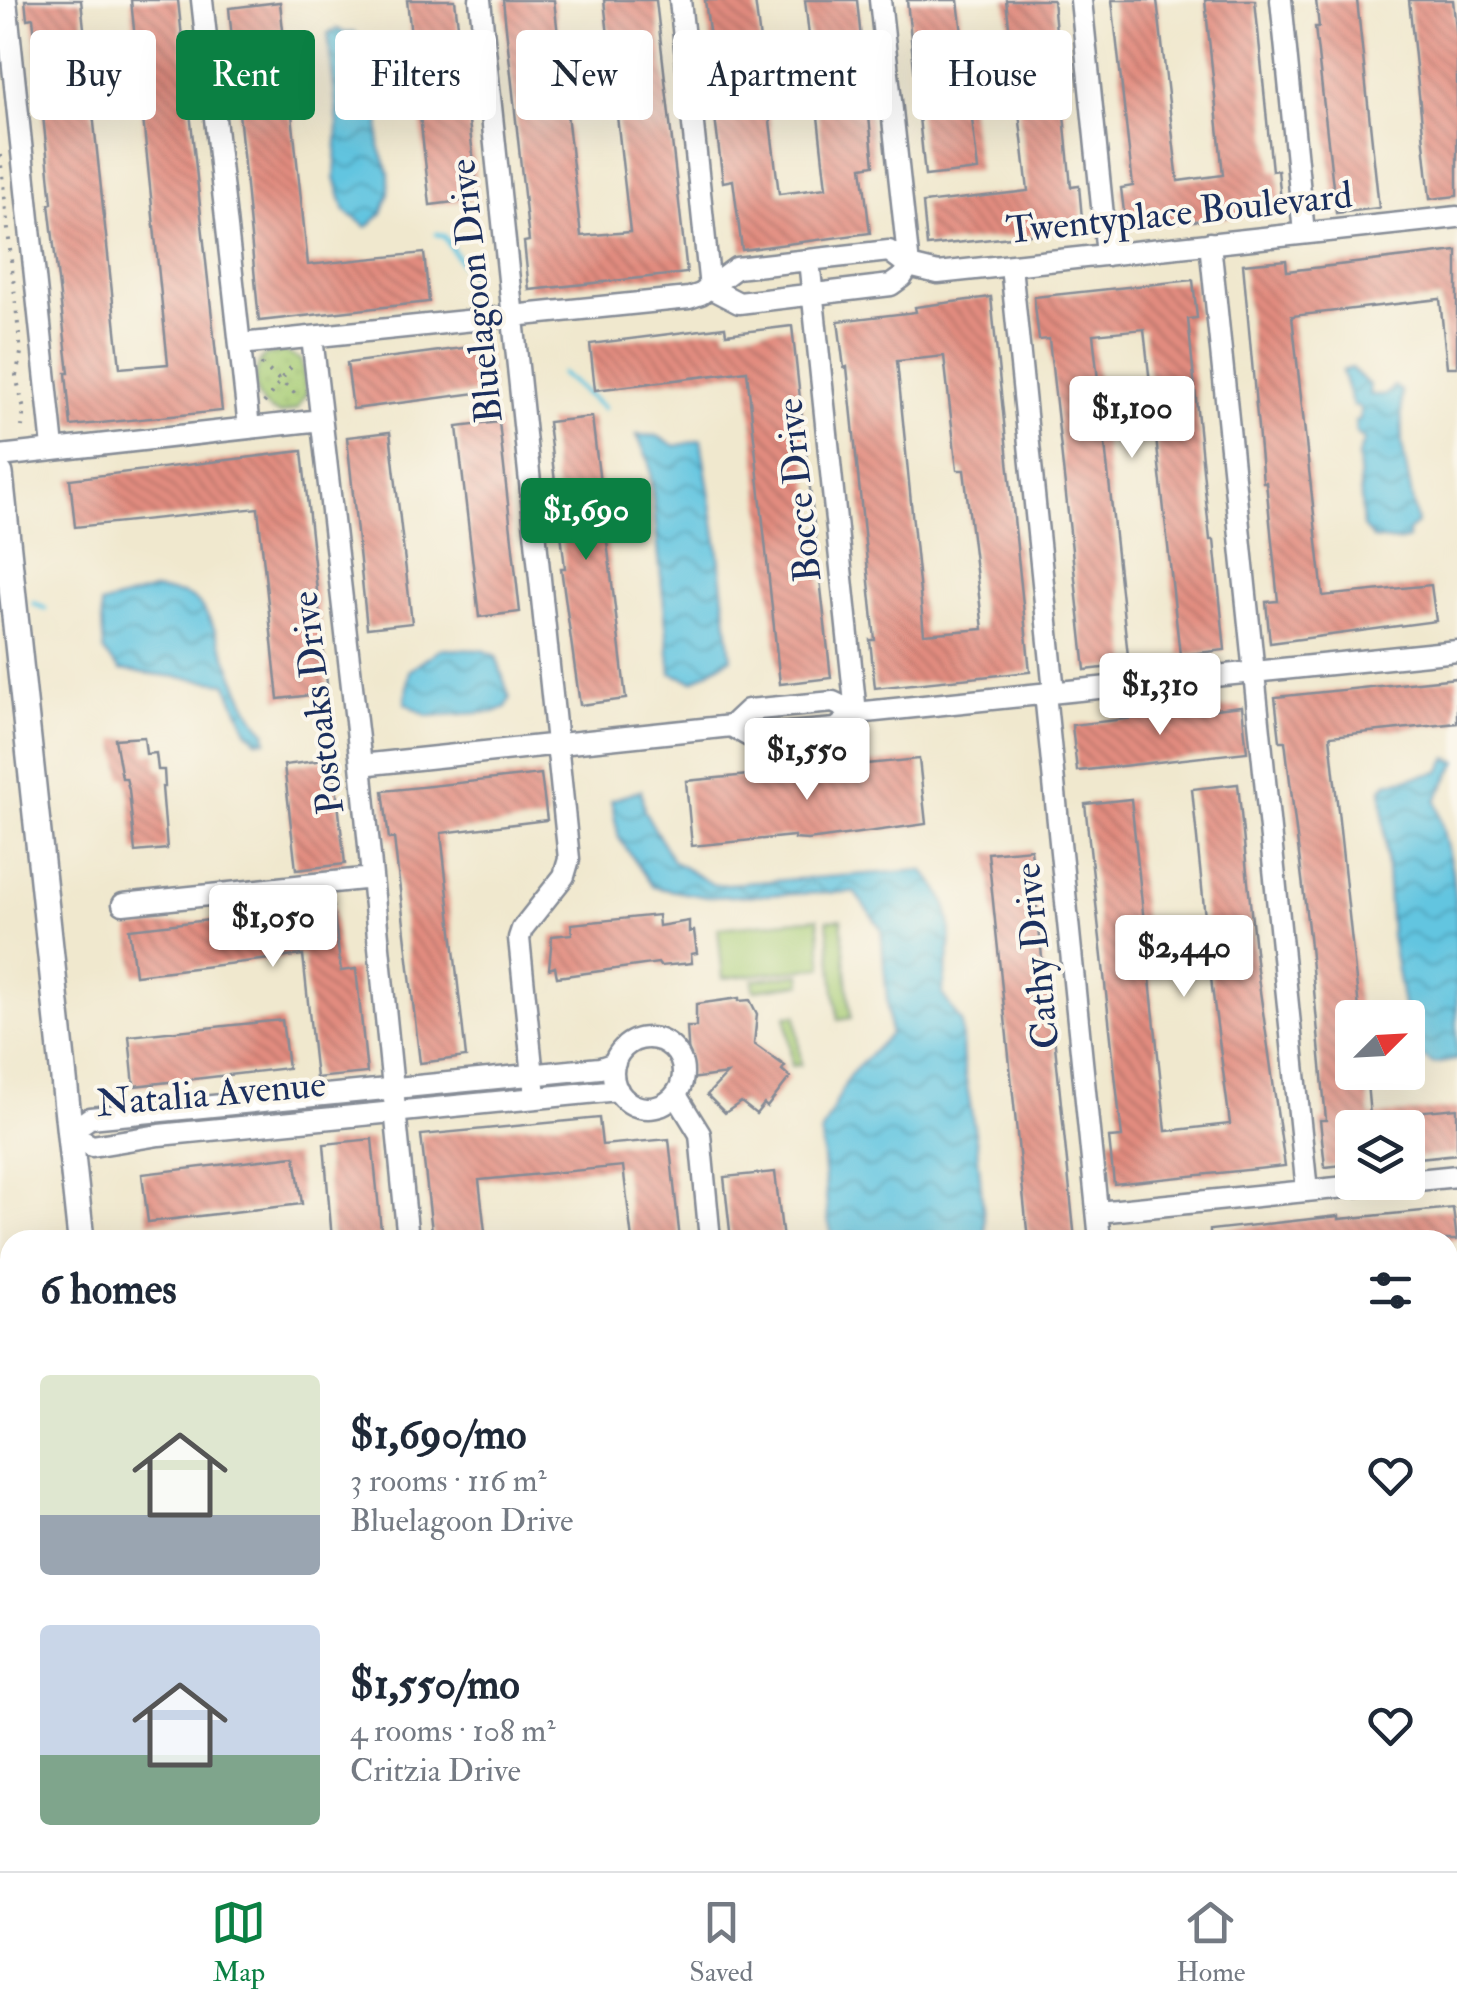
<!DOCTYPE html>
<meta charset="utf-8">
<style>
body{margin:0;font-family:"IM FELL Double Pica",serif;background:#f2f2f3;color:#1f2937;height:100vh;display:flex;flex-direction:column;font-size:38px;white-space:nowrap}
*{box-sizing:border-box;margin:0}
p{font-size:32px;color:#747a83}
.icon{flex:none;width:55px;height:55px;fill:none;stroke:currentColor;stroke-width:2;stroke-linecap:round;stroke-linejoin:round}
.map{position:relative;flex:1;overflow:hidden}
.panel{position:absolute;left:0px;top:1230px;width:1458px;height:642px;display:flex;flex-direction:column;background:#fff;border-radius:30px 30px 0 0;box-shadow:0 10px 40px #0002}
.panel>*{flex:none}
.banner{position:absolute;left:30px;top:30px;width:1398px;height:90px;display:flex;gap:20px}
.needle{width:65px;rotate:66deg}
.controls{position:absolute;left:1335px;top:1000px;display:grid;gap:20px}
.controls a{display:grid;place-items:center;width:90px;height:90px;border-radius:10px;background:#fff;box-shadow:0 10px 40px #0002;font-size:50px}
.price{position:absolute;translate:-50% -85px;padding:0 22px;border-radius:10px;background:#fff;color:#222;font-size:32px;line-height:65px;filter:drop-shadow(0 2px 5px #0008)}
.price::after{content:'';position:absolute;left:50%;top:60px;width:30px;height:22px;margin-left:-15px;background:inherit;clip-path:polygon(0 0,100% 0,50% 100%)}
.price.on{background:#0b8043;color:#fff}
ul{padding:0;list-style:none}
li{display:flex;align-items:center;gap:30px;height:250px;padding:0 40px}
li span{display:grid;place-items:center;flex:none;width:280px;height:200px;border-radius:10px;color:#555}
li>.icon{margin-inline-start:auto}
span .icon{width:120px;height:120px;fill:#fffc;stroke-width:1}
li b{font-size:42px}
h2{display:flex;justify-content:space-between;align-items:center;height:120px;padding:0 40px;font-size:42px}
.tag{padding:0 35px;border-radius:10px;background:#fff;box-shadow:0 10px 40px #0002;font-size:35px;line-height:90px}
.tag.on{background:#0b8043;color:#fff}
.tabs{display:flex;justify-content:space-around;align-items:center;height:140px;border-top:2px solid #e0e1e3;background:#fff;font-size:28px;color:#747a83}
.tabs a{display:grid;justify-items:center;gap:5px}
.tabs .on{color:#0b8043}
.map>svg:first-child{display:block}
</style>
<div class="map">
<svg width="1457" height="1871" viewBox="0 0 1457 1871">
<defs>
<pattern id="grass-dots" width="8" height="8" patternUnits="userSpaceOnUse" patternTransform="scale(2.5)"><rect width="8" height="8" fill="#a9cd77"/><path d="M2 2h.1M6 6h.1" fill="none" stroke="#91b069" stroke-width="1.8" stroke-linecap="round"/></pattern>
<pattern id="water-waves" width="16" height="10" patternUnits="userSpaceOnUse" patternTransform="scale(2.5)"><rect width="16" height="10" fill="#62c5e0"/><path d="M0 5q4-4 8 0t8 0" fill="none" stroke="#50a0b9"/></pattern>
<pattern id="building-back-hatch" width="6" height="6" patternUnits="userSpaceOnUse" patternTransform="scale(2.5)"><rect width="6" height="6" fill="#e28c7f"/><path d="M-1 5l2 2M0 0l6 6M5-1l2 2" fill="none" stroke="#b6736b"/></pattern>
</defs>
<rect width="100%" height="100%" fill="#fbf7ec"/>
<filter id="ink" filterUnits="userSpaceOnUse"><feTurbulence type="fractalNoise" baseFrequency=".01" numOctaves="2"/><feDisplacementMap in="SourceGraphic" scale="20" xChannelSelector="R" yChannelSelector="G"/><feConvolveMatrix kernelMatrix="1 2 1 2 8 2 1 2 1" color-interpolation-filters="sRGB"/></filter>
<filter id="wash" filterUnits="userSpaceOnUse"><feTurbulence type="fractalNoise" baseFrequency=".0048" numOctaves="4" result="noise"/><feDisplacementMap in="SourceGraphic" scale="40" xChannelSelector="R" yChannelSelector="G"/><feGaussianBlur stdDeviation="2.25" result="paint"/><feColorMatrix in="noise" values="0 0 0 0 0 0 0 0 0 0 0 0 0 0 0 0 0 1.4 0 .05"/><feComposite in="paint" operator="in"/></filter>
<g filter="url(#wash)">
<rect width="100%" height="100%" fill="#f0e8ce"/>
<path fill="url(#grass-dots)" stroke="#627e6a" stroke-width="2.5" d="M283,351L301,360L307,393L297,409L281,414C254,408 248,377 264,356Z
M1448,1293H1457V1871H167L166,1863L1448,1862Z"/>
<path fill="#a9cd77" stroke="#627e6a" stroke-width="2.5" d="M818,918L823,967L723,978L718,928Z
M841,919L851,1018L838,1020L827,920Z
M801,974L802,984L754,990L753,980Z
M796,1015L801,1065L792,1066L786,1016Z"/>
<path fill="url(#water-waves)" stroke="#3e7a9f" stroke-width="2.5" d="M337,29L346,33L355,32L367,50L380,87L379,146L389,173V193L382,213L367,227L345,211L335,178L338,126L328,33Z
M1351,368L1369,385L1370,395H1386L1394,386L1401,391L1402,445L1417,524L1408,531V539L1397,542L1374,539L1363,527L1358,456L1364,440L1356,433L1355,421L1360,420V407L1353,406L1342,371Z
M637,435L657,436L676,446L701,440L719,554L731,658L693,681L671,673L649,461Z
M153,590C165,592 183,592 192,598C220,615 234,701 265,731L266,740H257L248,732L226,683L120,670L104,652L101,605Z
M440,649L482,650L496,656L510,699L506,707L494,712L428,716L405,703L409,671Z
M1447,758L1457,762L1436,800L1452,870L1457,916V1060L1434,1064L1410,1048L1408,1018L1405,1017L1391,936L1382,788L1387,783L1440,772Z
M641,790L644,810L673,861L714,885L923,870C962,912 951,943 942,994L961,1022L963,1062L977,1145L986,1240H833L828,1219L821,1134L849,1076L890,1034L881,928L854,892L707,897L653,887L619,838L611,800Z"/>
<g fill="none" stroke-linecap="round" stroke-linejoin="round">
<path stroke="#62c5e0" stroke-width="5" d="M437,234L444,236L470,278
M562,374L603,408
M34,603L45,609
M1448,1661L1457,1649
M642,1862L646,1871
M1189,1871L1192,1862"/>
</g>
<g id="blocks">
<path fill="url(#building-back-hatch)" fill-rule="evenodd" d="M25,0H81L120,368L168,364L131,0H178L222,411L71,426L66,373H69L49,204L52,203L33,18L27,19Z
M407,0H455L478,199L430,205Z
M503,0H554L581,236L630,232L604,0H656L687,273L529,290L524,242L529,241Z
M705,0H755L779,194L826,188L805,0H857L874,165L862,167L870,233L742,250L733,180L723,182L710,78L715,77Z
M907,0H958L978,170L925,176Z
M1006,0H1053L1071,187L1079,186L1083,229L927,246L923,203L1028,191Z
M1112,0H1157L1178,181L1223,175L1205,0H1255L1272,171L1278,170L1282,212L1126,228L1121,188L1133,186Z
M1316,0H1357L1379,208L1336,213L1315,27H1319Z
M1409,0H1453L1457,38V196L1430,199Z
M280,2L308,265L424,253L429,302L259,321L229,8Z
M1457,251V367H1447L1440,299L1292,316L1323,596L1431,585L1436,621L1270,643L1266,602L1278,601L1266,482H1263L1243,264L1286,260L1287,271Z
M1193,280L1197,318L1188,319L1210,540H1214L1225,650L1180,655L1144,329L1093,334L1129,665L1085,670L1049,339L1039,340L1034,297Z
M991,297L1030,672L875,688L870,640H875L847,367L844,368L838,321L916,312L915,307ZM944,356L957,470H964L983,629L924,634L897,361Z
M792,326L831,678L780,684L747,371L595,390L590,344L725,327L726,334Z
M486,345L492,391L353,409L347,363Z
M592,417L626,699L580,705L561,568H565L548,422Z
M499,422L520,612L479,617L457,427Z
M390,432L412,623L367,628L347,437Z
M302,451L328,693L278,699L258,508L75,527L70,479Z
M1457,678V723L1330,736L1360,1018H1352V1072H1366L1370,1116L1457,1108V1154L1408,1159V1128H1352V1164L1325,1167L1320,1120H1326L1309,936L1285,741H1280L1275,697Z
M1242,706L1247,752L1077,771L1072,725Z
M144,737L146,754L156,753L158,770H164L165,787H162L167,849L135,852L129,790L126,778H122L115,739Z
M333,759L345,864L296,870L284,765Z
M919,759L926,824L808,840L794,839V836L692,846L686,781Z
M541,774L547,820L441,833L466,1057L420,1063L394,838L389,839L383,791Z
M1238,784L1257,970L1285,1166L1114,1184L1109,1138L1122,1137L1085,804L1131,799L1166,1131L1230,1124L1212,987L1192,789Z
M1031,849L1044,977H1048L1075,1240H1028L988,853Z
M333,906L341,971L356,969L367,1073L316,1078L303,955L135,975L129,929Z
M658,915L659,926L689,921V932L694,931L697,953L691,954L692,963L660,966L658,963L557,977L555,967L549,969L552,936L572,934L571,924Z
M739,998V1001L750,1000L757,1014L754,1044L785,1066L782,1070L790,1077L767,1107L764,1104L756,1114L741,1102L725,1113L707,1095L727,1074L690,1079L687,1027H696V1004Z
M282,1020L288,1068L134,1086L129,1036Z
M599,1118L602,1145L669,1139L680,1240H632L623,1166L479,1180L486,1240H433L421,1135Z
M372,1139L382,1240H332L324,1144Z
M295,1156L302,1204L148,1222L142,1174Z
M775,1172L783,1240H731L724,1177Z
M1453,1208L1457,1240H1210V1230L1339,1216V1219Z"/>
</g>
</g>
<g filter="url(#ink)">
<use href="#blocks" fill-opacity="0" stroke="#868c96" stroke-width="2.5"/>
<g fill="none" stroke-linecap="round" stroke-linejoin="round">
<defs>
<path id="service" d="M0,1466L10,1465"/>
<path id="minor" d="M6,0L53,448
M202,0L249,428
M480,0L569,859L564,876L522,929L519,938L535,1096
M680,0L710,288
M880,0L909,266
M1081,0L1107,255
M1281,0L1304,233
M1210,243L1307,1191
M809,260L856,713
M1011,266L1054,692
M710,288L739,303L891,285L902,277L909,266
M312,337L361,765L408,1240
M240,344L689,298L701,294L736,268L889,251L909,266L938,273L1457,217
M0,456L321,420
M1045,693L1100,1240
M731,726L749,736L836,729L856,713
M361,765L731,726L748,710L833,702L856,713L1457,651
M123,904L372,878
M613 1073a35 35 0 1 1 70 0a35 35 0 1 1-70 0Z
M615,1063L600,1068L90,1118L68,1133L92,1146L159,1135L618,1090
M676,1095L700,1134L710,1240
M1408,1181L1457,1176
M1098,1212L1396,1182"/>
<path id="tertiary" d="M0,474L81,1240
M150,1862L151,1871"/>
</defs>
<use href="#service" stroke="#868c96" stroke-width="15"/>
<use href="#minor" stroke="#868c96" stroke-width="25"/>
<use href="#tertiary" stroke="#868c96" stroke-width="30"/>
<path stroke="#868c96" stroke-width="4" stroke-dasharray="2.5 8" stroke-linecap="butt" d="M0,155L21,353L16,376L24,410L22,427
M261,364L299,397
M264,403L294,363"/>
<use href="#service" stroke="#fff" stroke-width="10"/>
<use href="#minor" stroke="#fff" stroke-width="20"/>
<use href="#tertiary" stroke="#fff" stroke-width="25"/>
</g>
</g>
<g text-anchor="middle" stroke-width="8" stroke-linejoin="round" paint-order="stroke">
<g font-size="38" fill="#1b2f5e" stroke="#fbf7ec">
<text transform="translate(1179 212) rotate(-6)" y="13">Twentyplace Boulevard</text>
<text transform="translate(475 291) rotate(-96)" y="13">Bluelagoon Drive</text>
<text transform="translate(798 490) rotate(-96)" y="13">Bocce Drive</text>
<text transform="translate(317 703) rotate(-97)" y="13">Postoaks Drive</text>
<text transform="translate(1036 956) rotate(-96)" y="13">Cathy Drive</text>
<text transform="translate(211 1093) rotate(-5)" y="13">Natalia Avenue</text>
</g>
</g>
</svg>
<div class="controls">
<a><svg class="needle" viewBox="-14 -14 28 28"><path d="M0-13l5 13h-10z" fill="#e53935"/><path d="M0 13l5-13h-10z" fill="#747a83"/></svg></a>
<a><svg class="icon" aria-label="layers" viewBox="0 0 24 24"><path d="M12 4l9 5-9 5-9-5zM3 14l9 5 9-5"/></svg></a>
</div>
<b class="price" style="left:1132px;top:461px">$1,100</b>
<b class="price on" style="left:586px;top:563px">$1,690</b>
<b class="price" style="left:1160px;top:738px">$1,310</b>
<b class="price" style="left:807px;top:803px">$1,550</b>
<b class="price" style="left:273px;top:970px">$1,050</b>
<b class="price" style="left:1184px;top:1000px">$2,440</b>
<div class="banner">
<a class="tag">Buy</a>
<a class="tag on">Rent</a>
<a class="tag">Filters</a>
<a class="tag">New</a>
<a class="tag">Apartment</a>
<a class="tag">House</a>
</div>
<section class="panel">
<h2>6 homes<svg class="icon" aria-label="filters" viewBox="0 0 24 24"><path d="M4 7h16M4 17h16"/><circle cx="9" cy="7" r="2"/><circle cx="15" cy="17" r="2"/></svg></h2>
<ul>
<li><span style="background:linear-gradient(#dfe7d0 70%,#9aa5b1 0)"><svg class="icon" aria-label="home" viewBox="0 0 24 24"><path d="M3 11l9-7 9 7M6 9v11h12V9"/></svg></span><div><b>$1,690/mo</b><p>3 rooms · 116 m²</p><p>Bluelagoon Drive</p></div><svg class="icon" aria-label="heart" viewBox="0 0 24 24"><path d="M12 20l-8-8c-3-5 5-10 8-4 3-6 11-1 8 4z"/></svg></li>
<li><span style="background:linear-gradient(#c9d6e8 65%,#7fa58c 0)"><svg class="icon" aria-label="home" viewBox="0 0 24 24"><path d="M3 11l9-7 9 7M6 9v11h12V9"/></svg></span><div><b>$1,550/mo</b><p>4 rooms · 108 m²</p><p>Critzia Drive</p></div><svg class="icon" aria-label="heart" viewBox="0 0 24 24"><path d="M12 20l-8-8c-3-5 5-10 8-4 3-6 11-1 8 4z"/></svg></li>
</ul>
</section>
</div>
<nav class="tabs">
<a class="on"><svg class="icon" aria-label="map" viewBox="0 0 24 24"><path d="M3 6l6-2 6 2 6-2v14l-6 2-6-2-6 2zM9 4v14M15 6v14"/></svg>Map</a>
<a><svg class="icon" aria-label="saved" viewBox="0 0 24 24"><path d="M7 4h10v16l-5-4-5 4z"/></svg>Saved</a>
<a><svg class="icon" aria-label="home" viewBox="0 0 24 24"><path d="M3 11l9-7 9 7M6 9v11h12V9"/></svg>Home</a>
</nav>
